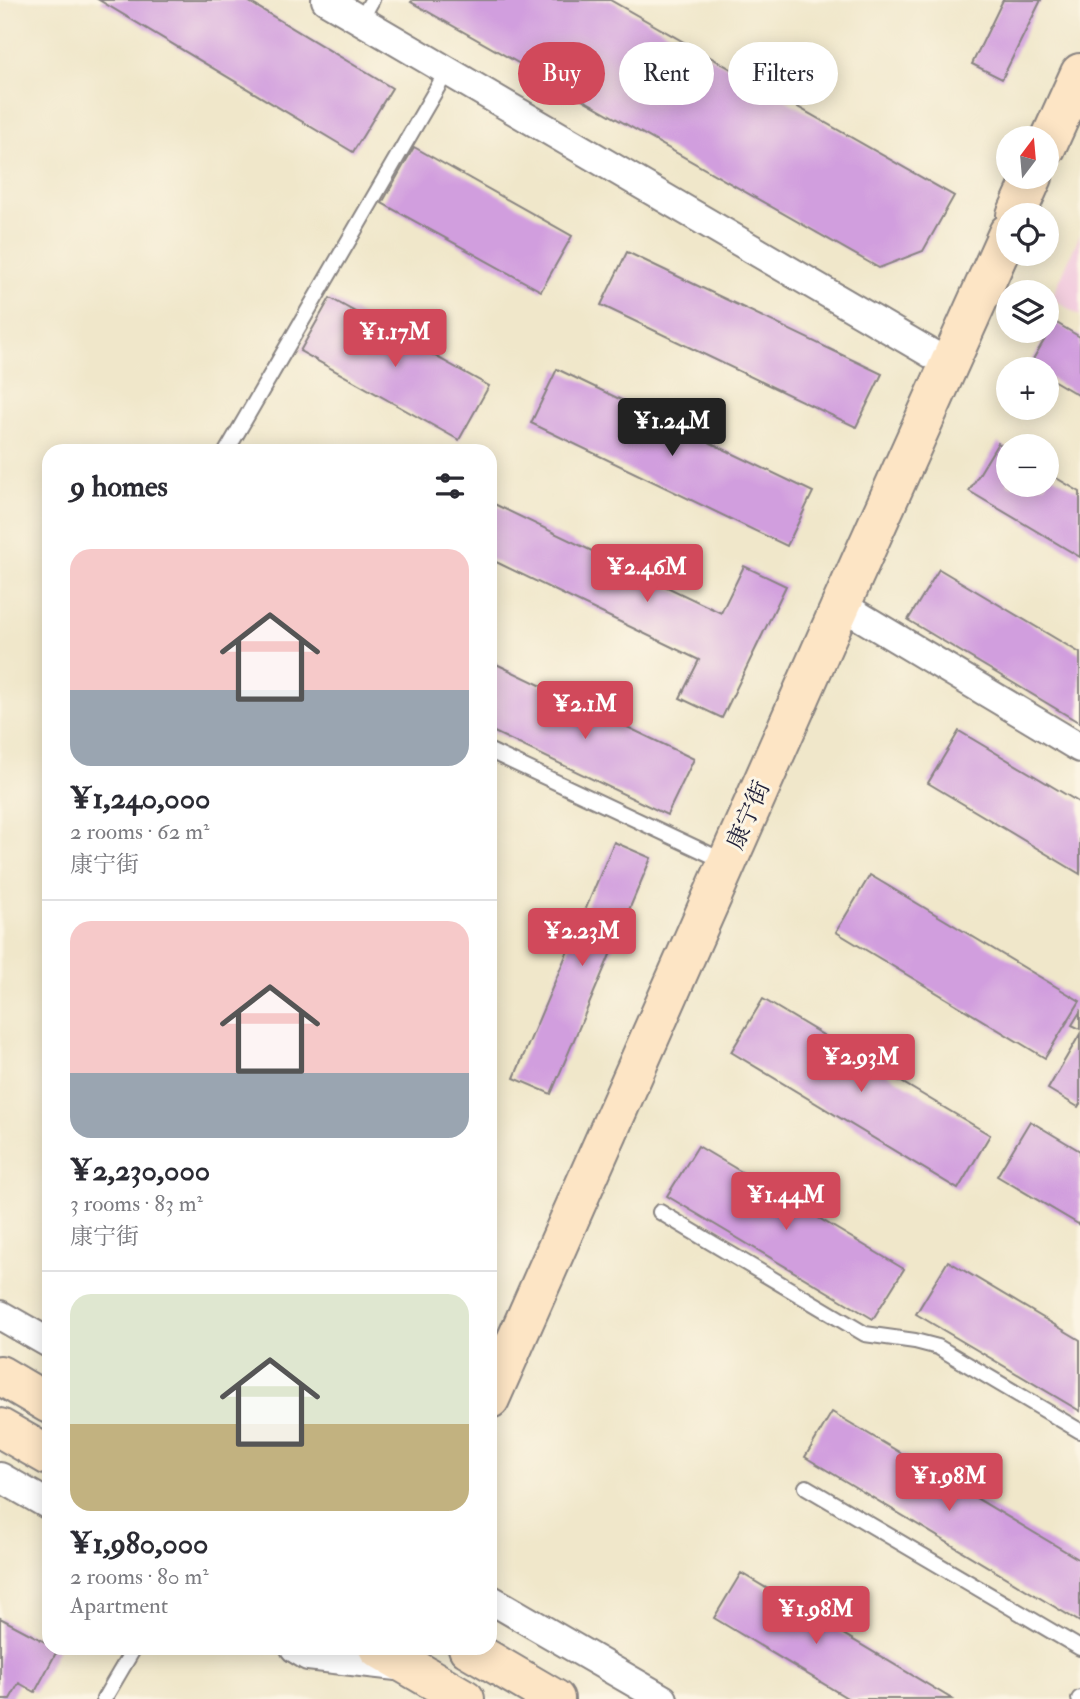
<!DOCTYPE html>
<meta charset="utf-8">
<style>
body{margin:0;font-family:"IM FELL Double Pica","Noto Serif SC",serif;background:#f2f2f3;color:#2b2b33;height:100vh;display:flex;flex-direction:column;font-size:26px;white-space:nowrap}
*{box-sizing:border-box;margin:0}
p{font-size:23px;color:#7c7c81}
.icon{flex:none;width:38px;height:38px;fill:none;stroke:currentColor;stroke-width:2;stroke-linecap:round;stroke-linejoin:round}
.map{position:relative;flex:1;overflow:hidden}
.details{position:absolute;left:42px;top:444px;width:455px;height:1211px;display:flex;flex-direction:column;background:#fff;border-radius:21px;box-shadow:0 4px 18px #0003}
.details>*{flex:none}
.guide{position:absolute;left:518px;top:42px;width:457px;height:63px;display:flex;gap:14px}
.needle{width:46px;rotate:16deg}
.tools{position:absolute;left:996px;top:126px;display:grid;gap:14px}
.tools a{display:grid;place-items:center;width:63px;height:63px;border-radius:50%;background:#fff;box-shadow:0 4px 18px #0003;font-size:35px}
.price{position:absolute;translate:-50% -60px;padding:0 16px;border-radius:7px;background:#d1495b;color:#fff;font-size:23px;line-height:46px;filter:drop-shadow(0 2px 4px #0008)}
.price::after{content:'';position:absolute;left:50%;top:42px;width:21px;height:16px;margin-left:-10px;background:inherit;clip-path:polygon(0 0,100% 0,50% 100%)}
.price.on{background:#222;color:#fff}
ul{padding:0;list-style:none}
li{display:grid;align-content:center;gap:14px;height:371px;padding:0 28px}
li+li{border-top:2px solid #e1e1e2}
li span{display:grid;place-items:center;height:217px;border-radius:21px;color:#555}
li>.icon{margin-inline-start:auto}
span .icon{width:126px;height:126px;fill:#fffc;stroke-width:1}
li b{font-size:30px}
h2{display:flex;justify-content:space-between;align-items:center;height:84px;padding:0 28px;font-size:30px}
.chip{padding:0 24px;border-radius:32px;background:#fff;box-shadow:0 4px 18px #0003;font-size:24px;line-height:63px}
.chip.on{background:#d1495b;color:#fff}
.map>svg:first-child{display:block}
</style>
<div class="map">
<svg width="1080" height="1699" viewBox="0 0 1080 1699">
<rect width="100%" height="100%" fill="#fcf5e5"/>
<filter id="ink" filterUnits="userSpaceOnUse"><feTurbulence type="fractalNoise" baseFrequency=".0143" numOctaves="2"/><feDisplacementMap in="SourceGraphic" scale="14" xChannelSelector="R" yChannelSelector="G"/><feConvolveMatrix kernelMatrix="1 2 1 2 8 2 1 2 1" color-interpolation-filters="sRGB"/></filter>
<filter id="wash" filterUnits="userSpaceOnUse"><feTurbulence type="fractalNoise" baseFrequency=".00686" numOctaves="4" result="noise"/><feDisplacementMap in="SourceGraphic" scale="28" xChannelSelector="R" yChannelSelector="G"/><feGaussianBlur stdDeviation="1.57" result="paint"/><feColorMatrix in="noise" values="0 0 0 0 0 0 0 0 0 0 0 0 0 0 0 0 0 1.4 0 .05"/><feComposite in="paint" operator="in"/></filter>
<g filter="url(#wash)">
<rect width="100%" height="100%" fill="#f0e7ca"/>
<path fill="#f3cfdf" d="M1080,234V316L1052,298Z"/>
<g id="blocks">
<path fill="#d19ede" d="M99,0H246L392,88L353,152Z
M413,0H610L954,196L923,251L879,268L411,2Z
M1003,0H1041L1002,79L972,64Z
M414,147L572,236L541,291L382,203Z
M627,252L882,374L856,427L601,305Z
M330,298L489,386L459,440L300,351Z
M1055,322L1080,337V396L1046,376V369H1034L1029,366Z
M557,369L813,492L787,546L531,423Z
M998,443L1008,450V485H1046V472L1080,492V557L969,491Z
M490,502L721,613L744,566L786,586L722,718L680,698L699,660L490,559Z
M939,569L1080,653V723L908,620Z
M490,661L694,759L667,815L490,730Z
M959,731L1080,803V874L928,783Z
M614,842L651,858L551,1094L514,1078Z
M870,875L1080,1001L1045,1058L836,932Z
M763,999L990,1135L958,1189L731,1052Z
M1080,1012V1029L1072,1025Z
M1080,1034V1104L1078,1107L1048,1089Z
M1030,1121L1080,1151V1225L997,1176Z
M698,1146L904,1269L873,1319L667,1196Z
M948,1261L1080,1340V1411L916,1314Z
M832,1412L1080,1560V1622L805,1457Z
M741,1573L952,1699H849L714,1618Z
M0,1618L49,1644V1648L58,1649L35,1692L19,1683L10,1699H0Z"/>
</g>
</g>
<g filter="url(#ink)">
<use href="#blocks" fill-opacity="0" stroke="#898482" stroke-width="2"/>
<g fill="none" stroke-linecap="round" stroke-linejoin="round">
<defs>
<path id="lane" d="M361,20L372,0
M226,452L447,71
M490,751L726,862
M660,1212L865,1334L915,1341L938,1347L1080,1431
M806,1487L1080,1648
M104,1699L134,1648
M1079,1699L1080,1698"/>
<path id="street" d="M326,0L949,364
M841,605L1080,748
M0,1315L49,1343
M0,1477L49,1505
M490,1599L663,1699
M295,1648L308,1656L405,1667"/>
<path id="secondary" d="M1046,148L1080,73
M1016,215L1033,177
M0,1375L49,1404
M490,1399L841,605L1008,233
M0,1428L49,1456
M378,1648L465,1699
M468,1648L555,1699"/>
</defs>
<use href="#lane" stroke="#898482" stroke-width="18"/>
<use href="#street" stroke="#898482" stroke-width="32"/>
<use href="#secondary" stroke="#898482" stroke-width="42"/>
<use href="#lane" stroke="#fff" stroke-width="14"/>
<use href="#street" stroke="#fff" stroke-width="28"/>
<use href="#secondary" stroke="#fde5c5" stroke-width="38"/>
</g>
</g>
<g text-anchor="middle" stroke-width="6" stroke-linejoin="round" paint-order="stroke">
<g font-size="24" fill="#22223b" stroke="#fcf5e5">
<text transform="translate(748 815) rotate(-66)" y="8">康宁街</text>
</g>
</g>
</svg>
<div class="tools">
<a><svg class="needle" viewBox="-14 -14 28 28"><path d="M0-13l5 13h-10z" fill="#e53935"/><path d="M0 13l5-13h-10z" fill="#7c7c81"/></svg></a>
<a><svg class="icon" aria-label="locate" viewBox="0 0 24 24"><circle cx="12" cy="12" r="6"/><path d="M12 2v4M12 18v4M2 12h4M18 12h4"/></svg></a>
<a><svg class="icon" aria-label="layers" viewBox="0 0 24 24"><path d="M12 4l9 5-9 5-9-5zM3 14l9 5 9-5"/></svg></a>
<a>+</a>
<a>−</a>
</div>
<b class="price" style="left:395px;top:369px">¥1.17M</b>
<b class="price on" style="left:672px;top:458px">¥1.24M</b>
<b class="price" style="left:647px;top:604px">¥2.46M</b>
<b class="price" style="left:585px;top:741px">¥2.1M</b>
<b class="price" style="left:582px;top:968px">¥2.23M</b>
<b class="price" style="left:861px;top:1094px">¥2.93M</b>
<b class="price" style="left:786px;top:1232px">¥1.44M</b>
<b class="price" style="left:949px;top:1513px">¥1.98M</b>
<b class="price" style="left:816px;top:1646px">¥1.98M</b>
<div class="guide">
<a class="chip on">Buy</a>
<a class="chip">Rent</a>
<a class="chip">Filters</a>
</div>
<section class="details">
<h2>9 homes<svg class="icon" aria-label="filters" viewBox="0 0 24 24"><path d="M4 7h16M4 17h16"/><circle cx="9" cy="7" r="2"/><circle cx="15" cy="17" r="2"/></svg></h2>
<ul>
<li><span style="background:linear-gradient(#f6c9c9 65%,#9aa5b1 0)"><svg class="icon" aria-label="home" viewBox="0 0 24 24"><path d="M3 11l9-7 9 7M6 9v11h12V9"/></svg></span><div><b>¥1,240,000</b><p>2 rooms · 62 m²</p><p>康宁街</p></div></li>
<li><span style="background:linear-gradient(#f6c9c9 70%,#9aa5b1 0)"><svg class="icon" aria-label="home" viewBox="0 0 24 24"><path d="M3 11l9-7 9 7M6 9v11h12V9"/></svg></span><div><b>¥2,230,000</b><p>3 rooms · 83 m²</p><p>康宁街</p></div></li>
<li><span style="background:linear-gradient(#dfe7d0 60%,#c2b280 0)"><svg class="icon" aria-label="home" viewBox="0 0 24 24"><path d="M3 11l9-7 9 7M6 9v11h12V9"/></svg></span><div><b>¥1,980,000</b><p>2 rooms · 80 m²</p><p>Apartment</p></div></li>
</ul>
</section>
</div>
